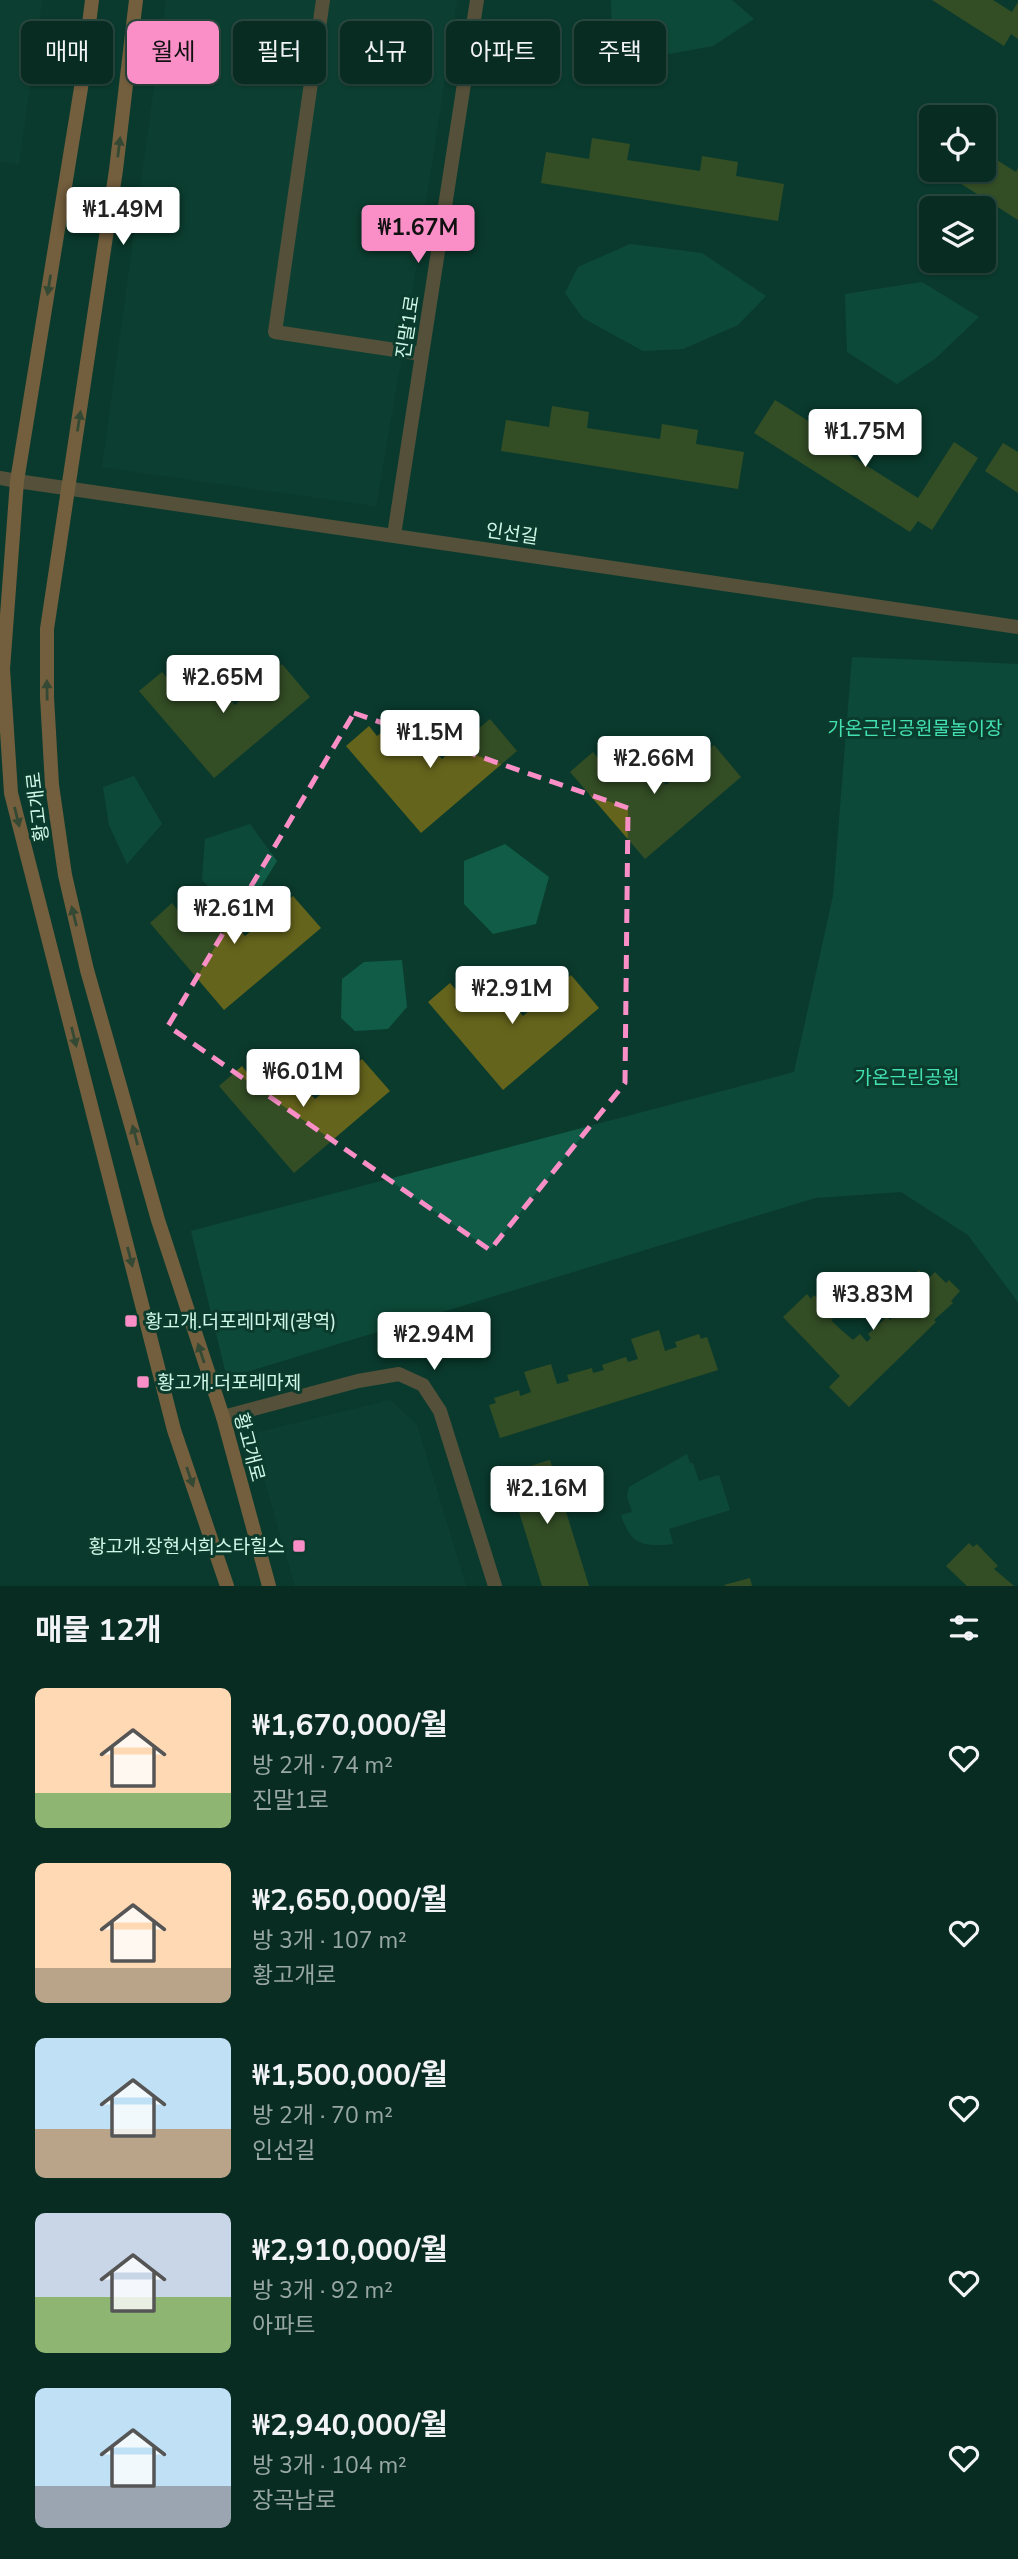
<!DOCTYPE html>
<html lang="ko">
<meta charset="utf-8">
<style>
body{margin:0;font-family:"Nunito Sans","Noto Sans KR",sans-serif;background:#11342a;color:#f1f3f6;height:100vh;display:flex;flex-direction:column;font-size:26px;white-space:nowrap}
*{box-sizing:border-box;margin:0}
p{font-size:23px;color:#98a7a5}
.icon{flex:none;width:38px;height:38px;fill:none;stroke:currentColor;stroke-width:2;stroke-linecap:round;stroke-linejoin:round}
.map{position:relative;height:1586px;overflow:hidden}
.details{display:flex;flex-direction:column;background:#082c22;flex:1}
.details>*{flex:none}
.hud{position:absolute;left:21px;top:21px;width:976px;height:63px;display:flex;gap:14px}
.buttons{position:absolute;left:919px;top:105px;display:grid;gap:14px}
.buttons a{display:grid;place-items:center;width:77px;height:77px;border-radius:10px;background:#082c22;box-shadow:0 2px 5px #0004,0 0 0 2px #294840;font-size:35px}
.price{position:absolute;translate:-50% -60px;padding:0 16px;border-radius:7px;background:#fff;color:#222;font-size:23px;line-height:46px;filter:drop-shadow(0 2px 4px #0008)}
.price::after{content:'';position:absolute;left:50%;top:42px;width:21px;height:16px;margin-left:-10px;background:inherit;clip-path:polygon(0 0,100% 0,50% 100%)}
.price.active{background:#fa8fc7;color:#111}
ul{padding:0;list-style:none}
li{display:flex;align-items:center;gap:21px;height:175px;padding:0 35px}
li span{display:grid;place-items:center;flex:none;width:196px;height:140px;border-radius:10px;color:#555}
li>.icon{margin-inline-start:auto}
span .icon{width:84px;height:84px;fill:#fffc;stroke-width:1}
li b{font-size:30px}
h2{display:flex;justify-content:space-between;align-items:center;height:84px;padding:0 35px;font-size:30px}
.pill{padding:0 24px;border-radius:10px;background:#082c22;box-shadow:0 2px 5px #0004,0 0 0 2px #294840;font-size:24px;line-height:63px}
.pill.active{background:#fa8fc7;color:#111}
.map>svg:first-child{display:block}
</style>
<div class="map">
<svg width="1018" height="1586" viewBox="0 0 1018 1586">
<rect width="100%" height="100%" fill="#0b3b2d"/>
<path fill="#0f4635" d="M0,0H42L19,164L0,161Z
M166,0H457L407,327L376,506L102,467Z
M390,1400L417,1425L466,1586H295L251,1434Z"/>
<path fill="#105c46" d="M732,0L754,19L713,46L652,57L612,37L611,0Z
M630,244L702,253L766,296L738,325L683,349L643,351L583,318L565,293L578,267Z
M922,282L979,317L936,358L897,384L847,352L845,294Z
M852,657L1018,664V1302L968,1235L901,1192L815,1198L227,1378L191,1231L794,1072L833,896Z
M134,776L162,824L127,864L109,825L103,787Z
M250,824L277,861L256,895L218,897L202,880L205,839Z
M505,844L549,877L536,924L493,934L464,904V861Z
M402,960L407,1007L388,1029L355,1031L341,1018L342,979L364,962Z
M687,1454L690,1463H693L699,1481L719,1475L730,1510L669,1529L673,1544C643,1547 631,1545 621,1515L632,1512L627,1496L629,1487Z"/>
<path fill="#65641c" d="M932,0H993L1012,12L1018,2V39L1011,34L1004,46Z
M592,138L630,144L627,160L700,171L702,156L738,162L736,176L784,184L778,221L541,183L546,152L589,159Z
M984,152L1016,172L1018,168V220L952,178L958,170H984Z
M775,400L818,427L823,419L849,436L840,449L918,498L954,442L978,458L932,530L918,521L910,532L754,433Z
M552,406L589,412L587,428L660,439L662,424L698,430L696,444L744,452L738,489L501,451L506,420L549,427Z
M1003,443L1018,452V493L985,471Z
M282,664L310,697L214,778L139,691L162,672L170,681L182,671L205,697L218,685L235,705Z
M490,719L517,751L421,833L346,746L369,726L377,736L389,726L412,752L426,740L442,759Z
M714,745L741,777L645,859L570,772L593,752L601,762L613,752L636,778L650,766L666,785Z
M293,896L321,928L224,1010L150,923L172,903L180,913L192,902L215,928L229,917L245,936Z
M571,975L599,1008L503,1090L428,1002L450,983L459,993L470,982L493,1009L507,996L523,1016Z
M362,1059L390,1091L294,1173L219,1086L242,1066L250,1076L262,1065L284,1091L298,1080L315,1099Z
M919,1270L928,1279L935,1272L946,1283L949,1280L960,1291L951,1301L953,1303L934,1320L936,1322L849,1407L829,1387L840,1376L783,1317L807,1294L811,1299L814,1295L835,1317L831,1320L839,1328L853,1340L860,1334L867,1342L871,1338L868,1334L887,1317L890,1320L897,1313L879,1292L895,1277L903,1286Z
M659,1330L665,1351L677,1347L675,1342L699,1334L701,1339L707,1337L718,1370L500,1438L489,1405L496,1403L494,1398L519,1390L520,1396L531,1392L524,1372L551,1364L557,1384L569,1381L567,1375L592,1368L593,1373L604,1370L602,1365L626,1357L628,1362L638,1359L631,1339Z
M550,1460L589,1586H542L507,1473Z
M969,1543L973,1547L977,1544L998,1566L994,1569L1014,1586H967L946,1566Z
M750,1578L752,1586H725L724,1585Z"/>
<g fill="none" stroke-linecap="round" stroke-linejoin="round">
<path stroke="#ad6c4a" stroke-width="14" d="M323,0L275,332L422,354
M17,481L1018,627
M394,535L477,0
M223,1417L358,1381L399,1374L423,1385L440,1411L495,1586"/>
<path stroke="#ad6c4a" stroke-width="14" d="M0,478L17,481"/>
<path stroke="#f18b51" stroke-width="14" d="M92,0L81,88L17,481L3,669L11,793L174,1430L227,1586
M136,0L116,170L47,629V697L52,785L65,875L87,970L158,1220L223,1417L269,1586"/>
</g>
<defs><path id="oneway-solid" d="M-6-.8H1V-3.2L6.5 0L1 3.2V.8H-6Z" transform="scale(1.75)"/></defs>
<g fill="#675b3b">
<use href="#oneway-solid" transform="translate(119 147) rotate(-83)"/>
<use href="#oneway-solid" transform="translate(49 285) rotate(99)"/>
<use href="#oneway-solid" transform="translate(79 421) rotate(-81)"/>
<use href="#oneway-solid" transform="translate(47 690) rotate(-91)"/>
<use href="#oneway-solid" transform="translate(17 817) rotate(76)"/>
<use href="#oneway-solid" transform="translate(74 916) rotate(-104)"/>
<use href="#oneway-solid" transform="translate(74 1037) rotate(76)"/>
<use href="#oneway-solid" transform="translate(135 1135) rotate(-105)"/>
<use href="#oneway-solid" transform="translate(130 1257) rotate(76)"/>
<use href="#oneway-solid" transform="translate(201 1353) rotate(-108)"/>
<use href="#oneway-solid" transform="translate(190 1477) rotate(71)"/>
</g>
<path d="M0 0H1018V1586H0ZM354,713L628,808L625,1083L490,1250L168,1026Z" fill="#0b3b2d" fill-opacity=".55" fill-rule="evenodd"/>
<path fill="none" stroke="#fa8fc7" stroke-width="5" stroke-dasharray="14 9" stroke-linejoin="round" d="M354,713L628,808L625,1083L490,1250L168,1026Z"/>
<g fill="#fa8fc7" stroke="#0b3b2d" stroke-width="2.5">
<rect x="124" y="1314" width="14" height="14" rx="3.5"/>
<rect x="136" y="1375" width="14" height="14" rx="3.5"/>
<rect x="292" y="1539" width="14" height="14" rx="3.5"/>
</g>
<g text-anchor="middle" stroke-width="6" stroke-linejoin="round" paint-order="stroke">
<g font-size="19" fill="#cff7e7" stroke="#0b3b2d">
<text transform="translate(407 327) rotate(-81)" y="7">진말1로</text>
<text transform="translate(512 533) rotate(8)" y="7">인선길</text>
<text transform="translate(37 807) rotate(-97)" y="7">황고개로</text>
<text transform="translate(250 1447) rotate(75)" y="7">황고개로</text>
</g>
<g font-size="19" fill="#43e0b1" stroke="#0b3b2d">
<text x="915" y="735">가온근린공원물놀이장</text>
<text x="907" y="1084">가온근린공원</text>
</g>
<g font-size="19" fill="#cff7e7" stroke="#0b3b2d" text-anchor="start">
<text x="145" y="1328">황고개.더포레마제(광역)</text>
<text x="157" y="1389">황고개.더포레마제</text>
<text x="285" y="1553" text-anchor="end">황고개.장현서희스타힐스</text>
</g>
</g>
</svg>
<div class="buttons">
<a><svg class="icon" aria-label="locate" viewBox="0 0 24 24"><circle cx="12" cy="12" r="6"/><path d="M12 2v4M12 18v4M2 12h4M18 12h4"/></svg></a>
<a><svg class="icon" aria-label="layers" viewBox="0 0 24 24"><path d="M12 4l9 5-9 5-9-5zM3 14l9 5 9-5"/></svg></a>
</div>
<b class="price" style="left:123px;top:247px">₩1.49M</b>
<b class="price active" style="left:418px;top:265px">₩1.67M</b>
<b class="price" style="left:865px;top:469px">₩1.75M</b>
<b class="price" style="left:223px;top:715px">₩2.65M</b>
<b class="price" style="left:430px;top:770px">₩1.5M</b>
<b class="price" style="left:654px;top:796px">₩2.66M</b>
<b class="price" style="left:234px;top:946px">₩2.61M</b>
<b class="price" style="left:512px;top:1026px">₩2.91M</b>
<b class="price" style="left:303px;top:1109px">₩6.01M</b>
<b class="price" style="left:873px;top:1332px">₩3.83M</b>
<b class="price" style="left:434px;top:1372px">₩2.94M</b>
<b class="price" style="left:547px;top:1526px">₩2.16M</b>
<div class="hud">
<a class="pill">매매</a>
<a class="pill active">월세</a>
<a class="pill">필터</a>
<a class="pill">신규</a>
<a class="pill">아파트</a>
<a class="pill">주택</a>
</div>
</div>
<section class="details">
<h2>매물 12개<svg class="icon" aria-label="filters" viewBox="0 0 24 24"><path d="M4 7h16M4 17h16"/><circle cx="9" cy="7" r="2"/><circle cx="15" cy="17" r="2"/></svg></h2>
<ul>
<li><span style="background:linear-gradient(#ffd9b3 75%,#8fb573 0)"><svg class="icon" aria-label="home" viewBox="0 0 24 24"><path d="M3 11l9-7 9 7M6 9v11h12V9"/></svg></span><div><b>₩1,670,000/월</b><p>방 2개 · 74 m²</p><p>진말1로</p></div><svg class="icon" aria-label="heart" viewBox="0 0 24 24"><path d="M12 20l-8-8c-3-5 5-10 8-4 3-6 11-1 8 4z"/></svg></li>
<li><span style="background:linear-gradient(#ffd9b3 75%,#b9a48a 0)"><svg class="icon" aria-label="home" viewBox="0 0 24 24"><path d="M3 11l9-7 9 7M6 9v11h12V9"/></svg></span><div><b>₩2,650,000/월</b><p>방 3개 · 107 m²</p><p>황고개로</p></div><svg class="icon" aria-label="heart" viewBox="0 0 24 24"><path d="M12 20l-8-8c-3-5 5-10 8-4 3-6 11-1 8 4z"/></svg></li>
<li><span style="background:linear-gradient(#bfe0f5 65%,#b9a48a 0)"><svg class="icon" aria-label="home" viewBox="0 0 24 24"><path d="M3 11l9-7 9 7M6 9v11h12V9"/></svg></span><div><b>₩1,500,000/월</b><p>방 2개 · 70 m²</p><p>인선길</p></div><svg class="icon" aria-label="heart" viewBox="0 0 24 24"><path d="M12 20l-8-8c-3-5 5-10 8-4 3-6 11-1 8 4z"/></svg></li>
<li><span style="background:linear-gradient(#c9d6e8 60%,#8fb573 0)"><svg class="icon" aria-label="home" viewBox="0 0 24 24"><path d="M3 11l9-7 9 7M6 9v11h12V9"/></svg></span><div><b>₩2,910,000/월</b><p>방 3개 · 92 m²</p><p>아파트</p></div><svg class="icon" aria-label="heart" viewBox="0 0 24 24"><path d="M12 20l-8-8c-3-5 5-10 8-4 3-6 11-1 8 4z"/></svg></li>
<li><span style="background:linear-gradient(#bfe0f5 70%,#9aa5b1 0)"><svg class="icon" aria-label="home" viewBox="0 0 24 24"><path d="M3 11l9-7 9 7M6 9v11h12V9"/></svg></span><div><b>₩2,940,000/월</b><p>방 3개 · 104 m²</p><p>장곡남로</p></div><svg class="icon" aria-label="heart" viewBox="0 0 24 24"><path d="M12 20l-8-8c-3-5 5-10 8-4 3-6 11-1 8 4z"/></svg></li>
</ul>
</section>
